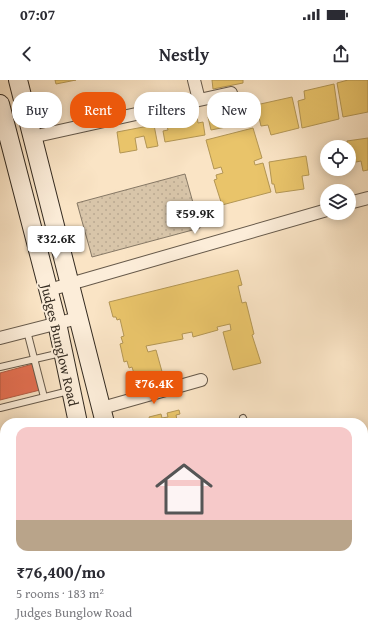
<!DOCTYPE html>
<meta charset="utf-8">
<style>
body{margin:0;font-family:"Gentium Book Plus",serif;background:#f7f7f7;color:#2b2b33;height:100vh;display:flex;flex-direction:column;font-size:15px;white-space:nowrap}
*{box-sizing:border-box;margin:0}
p{font-size:13px;color:#7c7c81}
.icon{flex:none;width:22px;height:22px;fill:none;stroke:currentColor;stroke-width:2;stroke-linecap:round;stroke-linejoin:round}
.map{position:relative;flex:1;overflow:hidden}
.sheet{position:absolute;left:0px;top:338px;width:368px;height:220px;display:flex;flex-direction:column;background:#fff;border-radius:16px 16px 0 0;box-shadow:0 2px 10px #0003}
.sheet>*{flex:none}
.top-card{position:absolute;left:12px;top:12px;width:344px;height:36px;display:flex;gap:8px}
.buttons{position:absolute;left:320px;top:60px;display:grid;gap:8px}
.buttons a{display:grid;place-items:center;width:36px;height:36px;border-radius:50%;background:#fff;box-shadow:0 2px 10px #0003;font-size:20px}
.price{position:absolute;translate:-50% -34px;padding:0 9px;border-radius:4px;background:#fff;color:#222;font-size:13px;line-height:26px;filter:drop-shadow(0 1px 2px #0008)}
.price::after{content:'';position:absolute;left:50%;top:24px;width:12px;height:9px;margin-left:-6px;background:inherit;clip-path:polygon(0 0,100% 0,50% 100%)}
.price.current{background:#ea580c;color:#fff}
ul{padding:0;list-style:none}
li{display:grid;align-content:center;gap:8px;height:212px;padding:0 16px}
li span{display:grid;place-items:center;height:124px;border-radius:12px;color:#555}
li>.icon{margin-inline-start:auto}
span .icon{width:72px;height:72px;fill:#fffc;stroke-width:1}
li b{font-size:17px}
.tag{padding:0 14px;border-radius:16px;background:#fff;box-shadow:0 2px 10px #0003;font-size:14px;line-height:36px}
.tag.current{background:#ea580c;color:#fff}
.status{display:flex;justify-content:space-between;align-items:center;height:28px;padding:0 20px;background:#fff;direction:ltr}
.status svg{height:11px;fill:currentColor}
header{display:flex;justify-content:space-between;align-items:center;height:52px;padding:0 16px;background:#fff;font-size:18px;font-weight:700}
.map>svg:first-child{display:block}
</style>
<div class="status"><b>07:07</b><svg viewBox="0 0 49 12"><path d="M0 12V9h3v3zM5 12V6h3v6zM10 12V3h3v9zM15 12V0h3v12zM26 1h20v11H26zM47 4h2v5h-2z"/></svg></div>
<header><svg class="icon" aria-label="back" viewBox="0 0 24 24"><path d="M15 5l-7 7 7 7"/></svg>Nestly<svg class="icon" aria-label="share" viewBox="0 0 24 24"><path d="M12 15V3M7 8l5-5 5 5M5 13v7h14v-7"/></svg></header>
<div class="map">
<svg width="368" height="558" viewBox="0 0 368 558">
<defs>
<pattern id="grass-dots" width="8" height="8" patternUnits="userSpaceOnUse"><rect width="8" height="8" fill="#d8c5a9"/><path d="M2 2h.1M6 6h.1" fill="none" stroke="#baa991" stroke-width="1.8" stroke-linecap="round"/></pattern>
</defs>
<rect width="100%" height="100%" fill="#fae4c5"/>
<filter id="stains"><feTurbulence type="fractalNoise" baseFrequency=".005" numOctaves="4"/><feColorMatrix values="0 0 0 0 .2 0 0 0 0 .09 0 0 0 0 .02 0 0 0 .5 -.17"/></filter>
<radialGradient id="worn" r=".72"><stop offset=".6" stop-color="#630" stop-opacity="0"/><stop offset="1" stop-color="#630" stop-opacity=".3"/></radialGradient>
<path fill="url(#grass-dots)" stroke="#867865" d="M185,94L200,148L92,177L77,123Z"/>
<path fill="#e9c46a" stroke="#b39654" d="M55,0H76L56,4Z
M212,0H243V3L213,9Z
M348,0H368V32L343,37L337,3Z
M334,4L339,39L302,48L298,21L305,19L304,11Z
M292,17L299,48L271,55L268,45L261,46L256,25Z
M247,21L249,27L254,26L257,41L211,50L208,37L212,36L211,28Z
M197,36L198,43L203,42L205,55L165,62L163,51L168,50L166,42Z
M154,45L158,66L147,68L144,56L135,58L137,70L120,73L117,52Z
M253,48L262,78L254,81L255,85L263,83L271,112L222,125L214,100L217,99L216,95L223,93L221,87L214,89L206,60Z
M368,58V90L363,91L361,81L351,83L347,61Z
M306,76L309,95L302,96L304,109L276,113L274,104H272L269,82Z
M238,190L242,205L238,206L242,223L246,222L254,254L252,255L261,283L233,290L223,252L231,250L230,244L217,247L218,250L193,257L192,252L182,254L183,259L146,266L148,272L156,270L166,306L133,315L131,298L135,297L132,287L129,288L127,281L124,282L120,264L123,263L121,257L124,256L120,239L117,240L116,237H113L109,222Z
M179,330L180,334L176,335L177,340L181,339L182,343H132L143,339V341L150,340L149,337L161,334L162,338L168,337L167,333Z"/>
<path fill="#e76f51" stroke="#b15b43" d="M33,284L40,310L0,320V293Z
M45,339L46,343H31Z"/>
<g fill="none" stroke-linecap="round" stroke-linejoin="round">
<defs>
<path id="service" d="M27,251L44,317
M0,287L61,273
M0,328L69,311
M243,338L245,343"/>
<path id="minor" d="M194,0L199,20
M32,57L231,13
M349,123L368,118
M49,210L327,130
M0,258L78,238
M102,328L201,300"/>
<path id="tertiary" d="M363,490L368,489
M91,558L111,553"/>
<path id="secondary" d="M18,0L105,343
M0,24L57,243L78,343
M121,553L122,558
M153,553L154,558
M175,553L178,558"/>
<path id="primary" d="M363,539L368,537
M288,558L308,553"/>
</defs>
<use href="#service" stroke="#66594a" stroke-width="8"/>
<use href="#minor" stroke="#66594a" stroke-width="14"/>
<use href="#tertiary" stroke="#66594a" stroke-width="18"/>
<use href="#secondary" stroke="#342b21" stroke-width="20"/>
<use href="#primary" stroke="#342b21" stroke-width="22"/>
<use href="#service" stroke="#fcedd9" stroke-width="6"/>
<use href="#minor" stroke="#fcedd9" stroke-width="12"/>
<use href="#tertiary" stroke="#fcedd9" stroke-width="16"/>
<use href="#secondary" stroke="#fcedd9" stroke-width="18"/>
<use href="#primary" stroke="#fae4c5" stroke-width="20"/>
</g>
<g text-anchor="middle" stroke-width="4" stroke-linejoin="round" paint-order="stroke">
<g font-size="14" fill="#342b21" stroke="#fcedd9">
<text transform="translate(60 265) rotate(77)" y="5">Judges Bunglow Road</text>
</g>
</g>
<rect width="100%" height="100%" filter="url(#stains)"/>
<rect width="100%" height="100%" fill="url(#worn)"/>
</svg>
<div class="buttons">
<a><svg class="icon" aria-label="locate" viewBox="0 0 24 24"><circle cx="12" cy="12" r="6"/><path d="M12 2v4M12 18v4M2 12h4M18 12h4"/></svg></a>
<a><svg class="icon" aria-label="layers" viewBox="0 0 24 24"><path d="M12 4l9 5-9 5-9-5zM3 14l9 5 9-5"/></svg></a>
</div>
<b class="price" style="left:195px;top:155px">₹59.9K</b>
<b class="price" style="left:56px;top:180px">₹32.6K</b>
<b class="price current" style="left:154px;top:325px">₹76.4K</b>
<div class="top-card">
<a class="tag">Buy</a>
<a class="tag current">Rent</a>
<a class="tag">Filters</a>
<a class="tag">New</a>
</div>
<section class="sheet">
<ul>
<li><span style="background:linear-gradient(#f6c9c9 75%,#b9a48a 0)"><svg class="icon" aria-label="home" viewBox="0 0 24 24"><path d="M3 11l9-7 9 7M6 9v11h12V9"/></svg></span><div><b>₹76,400/mo</b><p>5 rooms · 183 m²</p><p>Judges Bunglow Road</p></div></li>
</ul>
</section>
</div>
